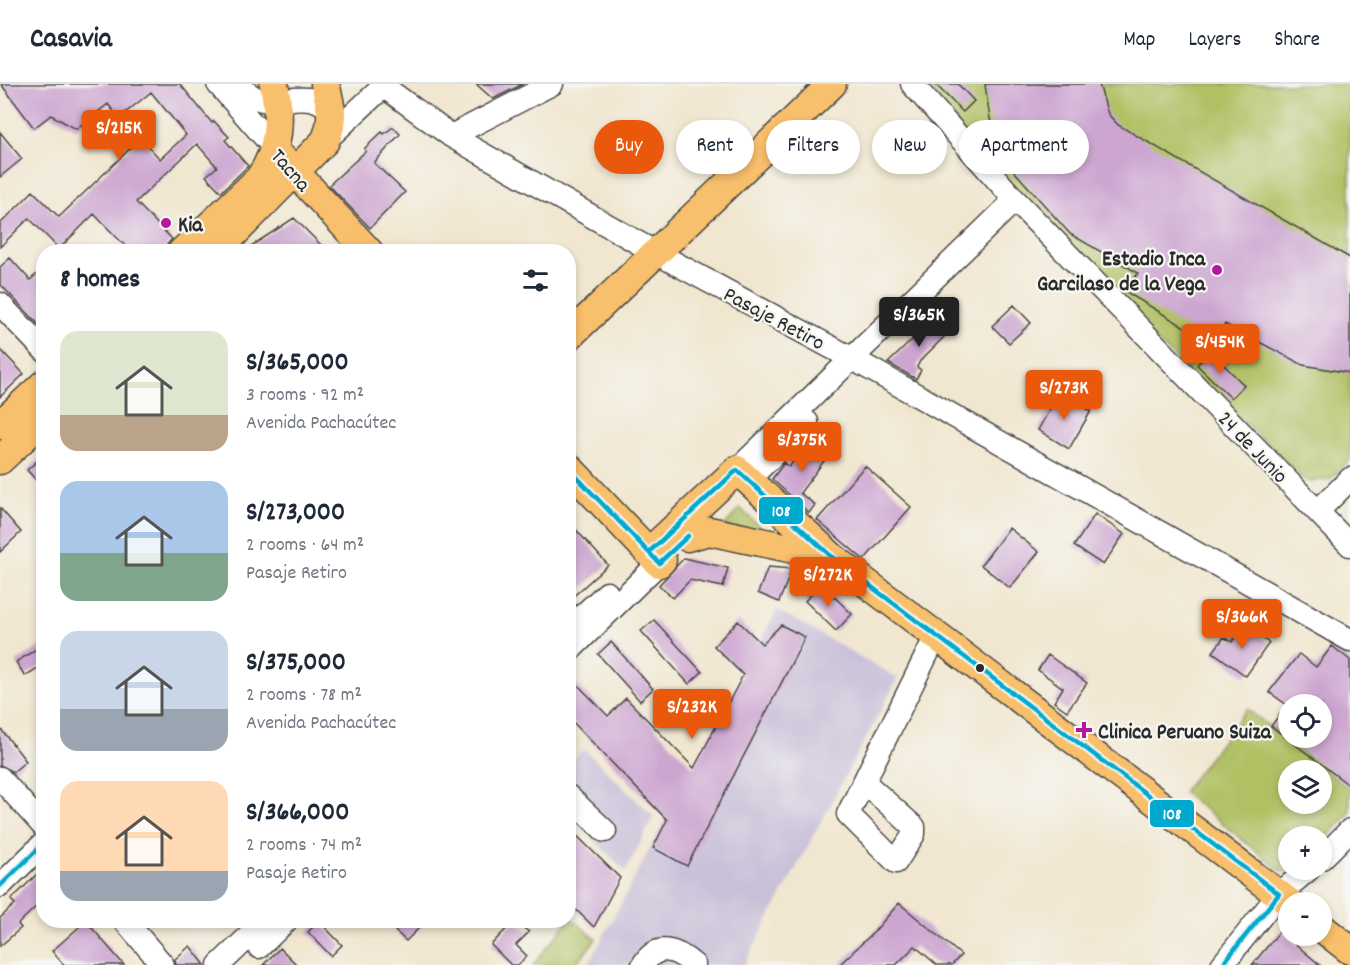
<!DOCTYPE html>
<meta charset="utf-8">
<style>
body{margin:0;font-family:Dekko,sans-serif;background:#f6f6f7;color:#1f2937;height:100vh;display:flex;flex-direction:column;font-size:22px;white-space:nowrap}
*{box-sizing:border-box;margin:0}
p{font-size:20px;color:#747a83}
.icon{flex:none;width:33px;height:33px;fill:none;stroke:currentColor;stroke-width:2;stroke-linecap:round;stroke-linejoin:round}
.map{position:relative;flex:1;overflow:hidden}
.side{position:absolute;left:36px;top:160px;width:540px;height:684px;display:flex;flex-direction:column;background:#fff;border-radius:24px;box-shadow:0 3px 9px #0003}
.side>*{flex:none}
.guide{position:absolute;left:594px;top:36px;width:570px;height:54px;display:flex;gap:12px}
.controls{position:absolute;left:1278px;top:610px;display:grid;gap:12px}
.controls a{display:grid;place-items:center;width:54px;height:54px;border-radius:50%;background:#fff;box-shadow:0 3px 9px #0003;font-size:30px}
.price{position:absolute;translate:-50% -51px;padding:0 14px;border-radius:6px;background:#ea580c;color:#fff;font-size:20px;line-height:39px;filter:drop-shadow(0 2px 3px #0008)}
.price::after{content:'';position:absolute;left:50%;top:36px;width:18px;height:14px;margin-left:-9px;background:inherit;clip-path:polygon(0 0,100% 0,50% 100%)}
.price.current{background:#222;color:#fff}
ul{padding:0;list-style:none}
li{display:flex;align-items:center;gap:18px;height:150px;padding:0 24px}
li span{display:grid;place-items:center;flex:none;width:168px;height:120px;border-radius:18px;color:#555}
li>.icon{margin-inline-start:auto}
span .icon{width:72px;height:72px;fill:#fffc;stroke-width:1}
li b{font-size:26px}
h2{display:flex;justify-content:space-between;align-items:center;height:72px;padding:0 24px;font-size:26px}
.chip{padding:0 21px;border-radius:27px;background:#fff;box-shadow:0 3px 9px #0003;font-size:21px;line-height:54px}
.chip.current{background:#ea580c;color:#fff}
header{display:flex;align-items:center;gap:36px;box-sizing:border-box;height:84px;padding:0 30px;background:#fff;border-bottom:2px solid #e0e1e3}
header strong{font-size:28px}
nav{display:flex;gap:33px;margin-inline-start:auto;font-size:21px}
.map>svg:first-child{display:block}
</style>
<header>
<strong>Casavia</strong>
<nav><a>Map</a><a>Layers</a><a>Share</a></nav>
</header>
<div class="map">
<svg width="1350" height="881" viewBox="0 0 1350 881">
<rect width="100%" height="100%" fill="#f6f6f2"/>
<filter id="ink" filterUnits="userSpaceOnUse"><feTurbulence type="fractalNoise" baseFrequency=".0167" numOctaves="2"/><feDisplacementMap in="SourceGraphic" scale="12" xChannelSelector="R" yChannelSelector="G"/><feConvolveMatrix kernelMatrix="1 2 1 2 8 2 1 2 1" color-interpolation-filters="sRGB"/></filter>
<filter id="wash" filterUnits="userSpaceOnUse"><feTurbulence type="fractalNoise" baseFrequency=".008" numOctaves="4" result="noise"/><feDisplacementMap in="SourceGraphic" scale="24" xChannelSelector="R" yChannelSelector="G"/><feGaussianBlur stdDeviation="1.35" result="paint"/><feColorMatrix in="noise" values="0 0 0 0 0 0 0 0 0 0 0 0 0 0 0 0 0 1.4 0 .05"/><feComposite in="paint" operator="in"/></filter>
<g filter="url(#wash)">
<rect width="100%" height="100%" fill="#f1e6cf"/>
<path fill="#c8bfd8" d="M777,526L898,594L744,881H588Z
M584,665L654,733L625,787L569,731L568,681Z"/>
<path fill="#b1c063" stroke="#6e7647" stroke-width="1.5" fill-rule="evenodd" d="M927,0H1350V376L1329,396L1306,397L1112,215L991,85Z
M740,424L767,450L724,442Z
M1247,625L1350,705V729L1322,759V753H1288V786H1296L1281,787L1183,708ZM1288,687H1322V720H1288Z
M571,834L596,855L575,881H533Z"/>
<g id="blocks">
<path fill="#cca6d0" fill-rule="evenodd" d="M1,0H180L212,39L214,37L229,53L225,56L248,82L221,108L206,92L217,83L197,60L136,118L172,155L161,168H131L94,130L59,165L29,134L0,163V140L33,107L59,133L141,54L160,75L186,51L151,8L119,34L108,20L76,45L51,31L34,44Z
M476,0H523L493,15Z
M935,0H958L974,17L963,28Z
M985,0H1099L1108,30L1118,41L1350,174V289L1303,281L1225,240L1213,260L1126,208L1138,189L1070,150L1006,78L990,35Z
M393,43L400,50L374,79L405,108L370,144L329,101L366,67L364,65L382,48L384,50Z
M0,48L22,75L0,93Z
M294,134L328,168H242Z
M10,174L30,196L44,184V246L0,200V183Z
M1014,221L1031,239L1009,259L992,242Z
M936,233L949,248L920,277L917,283L921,286L916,295L888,279Z
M0,265L24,290L0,313Z
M1210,267L1244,301L1231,314L1197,281Z
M1059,309L1091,327L1069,365L1038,346Z
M811,354L830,369L800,409L815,421L809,429L772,395L784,379L789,383Z
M44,371V405L27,386Z
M865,382L911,423L864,476L817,436Z
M0,424L21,448L0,468Z
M1095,430L1124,450L1103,481L1074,462Z
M568,437L608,481L568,517Z
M1009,444L1039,468L1010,504L981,481Z
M684,474L728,484L723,503L690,496L673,514L659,501Z
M768,483L792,485L779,518L758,509Z
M821,500L852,530L836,547L805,517Z
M654,536L702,588L689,600L641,547Z
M738,537L762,560L781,541L805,553L687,782L653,764L667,736L568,633V610L578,601L608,632L626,614L694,684L743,591L714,562Z
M1243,541L1269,559L1246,592L1213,568L1224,553L1232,558Z
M611,558L653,605L640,617L598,570Z
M44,560V580L25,592L16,578Z
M1332,562L1350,576V702L1271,642L1287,621L1269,608L1299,570L1316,583ZM1288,621H1322V654H1288Z
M1048,571L1087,599L1067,627L1054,618L1063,604L1038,586Z
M0,644L26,677L13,688L0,681Z
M568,743L620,794L594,843L568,818Z
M44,783V815L18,840L21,844L0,862V834L15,820L11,816Z
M899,819L961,871L952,881H937L915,862L896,881H839L874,848Z
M86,837L124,881H64L52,867Z
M319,837L342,861L331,872L308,848Z
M404,837H426L406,857L395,847Z
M514,837L529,848L516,861L527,872L518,881H511L491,861Z
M1280,847L1320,881H1252Z
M190,862L205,881H176L175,875Z
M280,864L297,881H263Z"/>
</g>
</g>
<g filter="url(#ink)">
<use href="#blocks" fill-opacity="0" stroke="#494744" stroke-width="1.5"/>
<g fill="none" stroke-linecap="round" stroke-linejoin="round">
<defs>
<path id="minor" d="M218,0L275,65
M238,0C245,7 252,14 262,16C285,20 318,3 332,31
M912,0L1015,116L1350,461
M383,2L451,52L658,170L851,274L1350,556
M451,52L552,0
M326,56L386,0
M0,220L44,266
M737,386L1015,116
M748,396L807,338
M1318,427L1350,395
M568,545L607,509
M568,568L659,479
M0,694L44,743
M864,698L914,743V750L896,778L848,730L936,552
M568,712L605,747
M1322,774L1350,746
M0,802L44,759
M125,837L163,881
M259,863L286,837
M219,881L265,837
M643,881C657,858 676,865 694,881
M1222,881L1279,810L1308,786"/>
<path id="major" d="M283,75L369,168
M182,168L259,95C280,66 281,34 274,0
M216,168L325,57C335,36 331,22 325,0
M568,253L832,0
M0,341L44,300
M0,376L44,335
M568,383L659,479L662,476
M687,453L709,447L832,473
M649,468L737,386L832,473L1290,819
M1322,844L1350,866"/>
</defs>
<use href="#minor" stroke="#494744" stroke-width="25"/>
<use href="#major" stroke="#494744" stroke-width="31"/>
<use href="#minor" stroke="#fff" stroke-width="22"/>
<use href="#major" stroke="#f8bf6c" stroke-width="28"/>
<defs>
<path id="bus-1" d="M568,384L659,479L688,452
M649,468L737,386L832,473L1279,810L1222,881
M0,802L44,759"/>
</defs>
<use href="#bus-1" stroke="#f6f6f2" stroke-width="9"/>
<use href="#bus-1" stroke="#00a9ce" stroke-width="4.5"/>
</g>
</g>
<g fill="#b5179e" stroke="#f6f6f2" stroke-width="2">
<circle cx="166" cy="139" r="6"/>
<circle cx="1217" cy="186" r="6"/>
<path d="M1081 637h6v6h6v6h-6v6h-6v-6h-6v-6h6z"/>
</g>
<circle fill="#2b2b2b" stroke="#f6f6f2" stroke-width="2" cx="980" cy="584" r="5"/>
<g text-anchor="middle" stroke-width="4.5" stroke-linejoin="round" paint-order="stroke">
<g font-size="22" fill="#2b2b2b" stroke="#f6f6f2">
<text transform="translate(292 85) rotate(49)" y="8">Tacna</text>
<text transform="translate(775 233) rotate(28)" y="8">Pasaje Retiro</text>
<text transform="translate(1254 362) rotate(46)" y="8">24 de Junio</text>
</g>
<g font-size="22" font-weight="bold" fill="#2b2b2b" stroke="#f6f6f2" text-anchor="start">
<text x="178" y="147">Kia</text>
<text x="1205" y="181" text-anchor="end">Estadio Inca<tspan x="1205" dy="25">Garcilaso de la Vega</tspan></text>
<text x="1098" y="654">Clinica Peruano Suiza</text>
</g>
</g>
<g stroke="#f6f6f2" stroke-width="2">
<rect x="758" y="412" width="46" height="29" rx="6" fill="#00a9ce"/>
<rect x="1149" y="715" width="46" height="29" rx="6" fill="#00a9ce"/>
</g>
<g font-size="16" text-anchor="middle" font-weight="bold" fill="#fff">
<text x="781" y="432">108</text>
<text x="1172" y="735">108</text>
</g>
</svg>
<div class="controls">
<a><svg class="icon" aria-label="locate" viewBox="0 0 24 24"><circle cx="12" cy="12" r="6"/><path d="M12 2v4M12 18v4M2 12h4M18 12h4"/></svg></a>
<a><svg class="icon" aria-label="layers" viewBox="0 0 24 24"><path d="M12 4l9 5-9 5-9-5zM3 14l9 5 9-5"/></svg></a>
<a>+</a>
<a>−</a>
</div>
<b class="price" style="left:119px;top:77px">S/215K</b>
<b class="price current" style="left:919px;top:264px">S/365K</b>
<b class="price" style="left:1220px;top:291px">S/454K</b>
<b class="price" style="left:1064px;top:337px">S/273K</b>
<b class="price" style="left:802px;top:389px">S/375K</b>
<b class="price" style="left:828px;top:524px">S/272K</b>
<b class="price" style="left:1242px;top:566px">S/366K</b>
<b class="price" style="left:692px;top:656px">S/232K</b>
<div class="guide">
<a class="chip current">Buy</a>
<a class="chip">Rent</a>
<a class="chip">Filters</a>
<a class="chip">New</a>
<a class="chip">Apartment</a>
</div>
<section class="side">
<h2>8 homes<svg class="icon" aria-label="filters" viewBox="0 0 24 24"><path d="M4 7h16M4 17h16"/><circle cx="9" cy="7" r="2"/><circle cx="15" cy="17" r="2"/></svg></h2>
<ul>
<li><span style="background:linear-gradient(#dfe7d0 70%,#b9a48a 0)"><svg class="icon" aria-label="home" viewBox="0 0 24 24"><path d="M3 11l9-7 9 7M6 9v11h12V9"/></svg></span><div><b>S/365,000</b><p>3 rooms · 92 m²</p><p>Avenida Pachacútec</p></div></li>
<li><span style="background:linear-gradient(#a9c7e8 60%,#7fa58c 0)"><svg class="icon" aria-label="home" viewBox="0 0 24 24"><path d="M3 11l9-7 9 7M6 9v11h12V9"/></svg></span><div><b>S/273,000</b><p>2 rooms · 64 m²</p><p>Pasaje Retiro</p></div></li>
<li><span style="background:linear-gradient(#c9d6e8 65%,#9aa5b1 0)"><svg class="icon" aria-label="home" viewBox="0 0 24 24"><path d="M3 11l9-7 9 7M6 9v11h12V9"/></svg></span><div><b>S/375,000</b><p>2 rooms · 78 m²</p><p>Avenida Pachacútec</p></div></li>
<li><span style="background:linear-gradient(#ffd9b3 75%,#9aa5b1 0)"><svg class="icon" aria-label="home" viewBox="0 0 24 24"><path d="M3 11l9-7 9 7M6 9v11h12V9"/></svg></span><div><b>S/366,000</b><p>2 rooms · 74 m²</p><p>Pasaje Retiro</p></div></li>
</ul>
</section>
</div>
